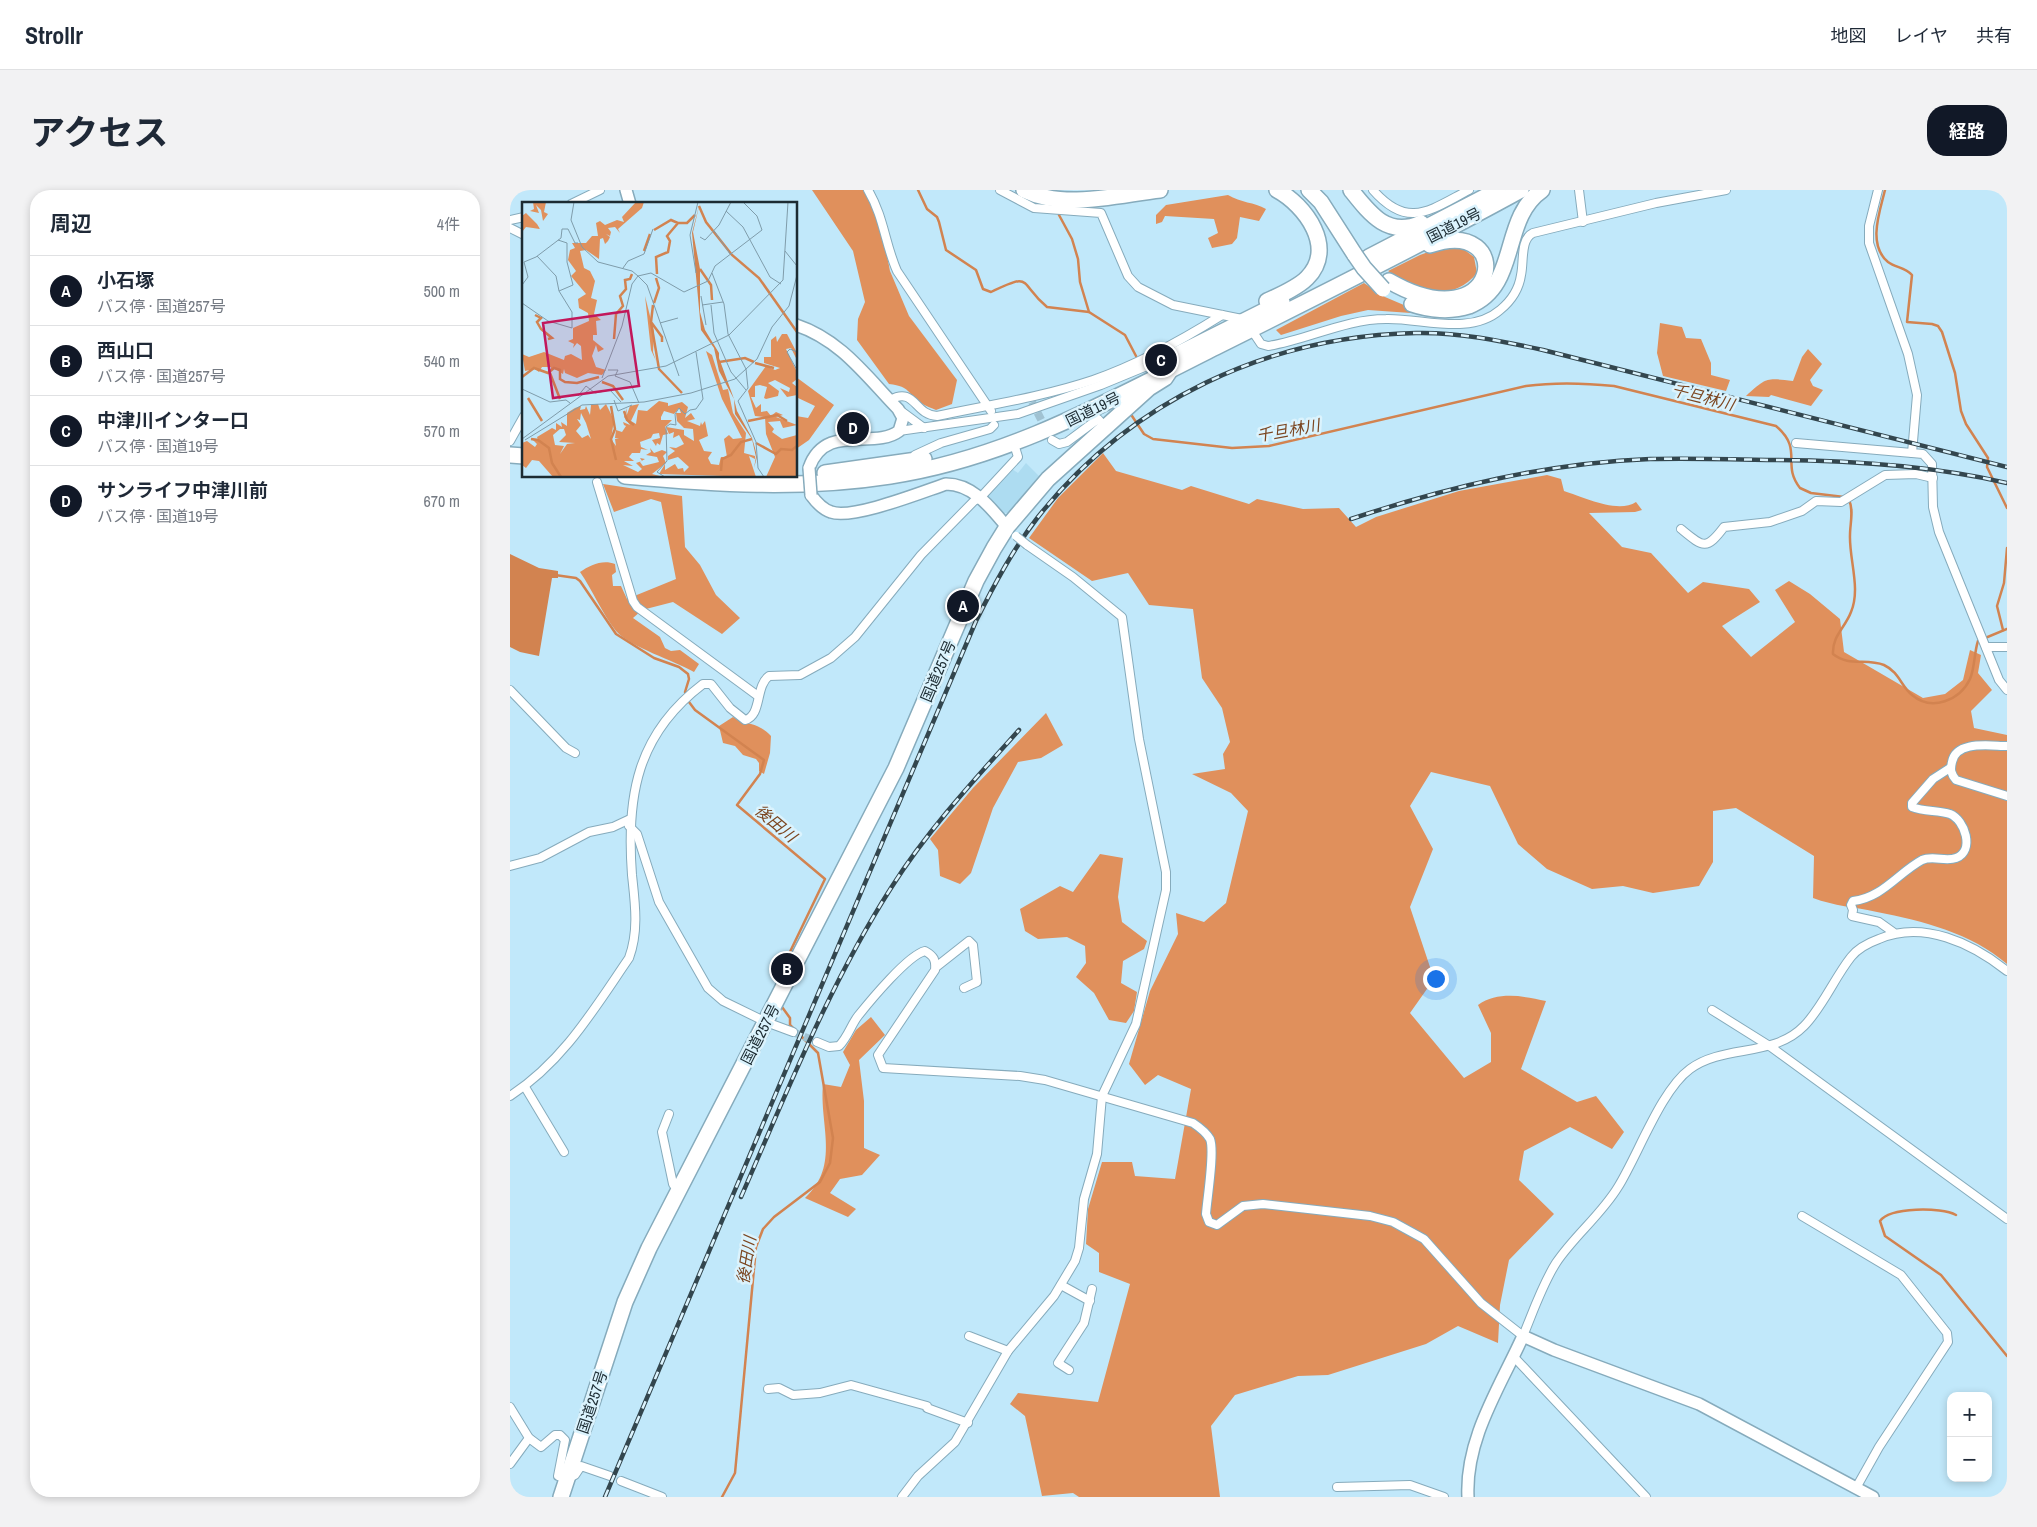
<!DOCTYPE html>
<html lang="ja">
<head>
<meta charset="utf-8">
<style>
	:root { --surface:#fff; --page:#f2f2f3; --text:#1f2937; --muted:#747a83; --line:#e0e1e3; --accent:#111827 }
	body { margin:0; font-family:"Archivo Narrow","Noto Sans JP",sans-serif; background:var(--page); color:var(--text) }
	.controls { position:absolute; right:15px; bottom:15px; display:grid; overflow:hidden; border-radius:10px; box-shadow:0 2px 8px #0003 }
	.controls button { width:45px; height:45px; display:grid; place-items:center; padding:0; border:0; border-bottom:1px solid var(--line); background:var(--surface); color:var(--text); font:25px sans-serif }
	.you { position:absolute; left:925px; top:788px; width:18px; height:18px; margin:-12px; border:4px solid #fff; border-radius:50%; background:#1a73e8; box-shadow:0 0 0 8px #1a73e833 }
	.badge { display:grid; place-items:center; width:32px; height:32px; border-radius:50%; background:var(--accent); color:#fff; font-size:16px; font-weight:700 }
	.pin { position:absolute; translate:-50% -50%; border:2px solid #fff; box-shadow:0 1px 5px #0006 }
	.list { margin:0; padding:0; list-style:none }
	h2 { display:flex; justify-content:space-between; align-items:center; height:65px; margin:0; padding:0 20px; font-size:21px }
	h2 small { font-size:16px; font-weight:400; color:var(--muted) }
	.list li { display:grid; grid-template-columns:32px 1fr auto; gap:15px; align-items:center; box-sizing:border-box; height:70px; padding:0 20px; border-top:1px solid var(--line) }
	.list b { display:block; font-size:19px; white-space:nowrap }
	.list p { margin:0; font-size:16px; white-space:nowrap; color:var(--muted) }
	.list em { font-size:16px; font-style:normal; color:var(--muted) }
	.map { position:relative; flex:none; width:1497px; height:1307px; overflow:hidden; border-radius:20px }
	header { display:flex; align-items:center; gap:30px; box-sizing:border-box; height:70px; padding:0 25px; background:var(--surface); border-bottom:1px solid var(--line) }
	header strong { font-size:24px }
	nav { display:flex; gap:28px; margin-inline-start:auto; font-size:18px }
	.intro { display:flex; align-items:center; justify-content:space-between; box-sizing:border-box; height:120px; padding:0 30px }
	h1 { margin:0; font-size:35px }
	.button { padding:12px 22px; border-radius:20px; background:var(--accent); color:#fff; font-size:18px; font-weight:700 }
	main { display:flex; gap:30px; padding:0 30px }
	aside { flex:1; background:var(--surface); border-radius:20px; box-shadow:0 2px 8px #0003 }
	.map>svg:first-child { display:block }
</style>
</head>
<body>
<header>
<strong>Strollr</strong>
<nav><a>地図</a><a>レイヤ</a><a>共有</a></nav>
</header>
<div class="intro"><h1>アクセス</h1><a class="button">経路</a></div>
<main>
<aside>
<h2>周辺<small>4件</small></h2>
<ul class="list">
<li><span class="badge">A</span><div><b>小石塚</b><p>バス停 · 国道257号</p></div><em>500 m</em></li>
<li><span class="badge">B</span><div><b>西山口</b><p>バス停 · 国道257号</p></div><em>540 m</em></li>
<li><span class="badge">C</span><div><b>中津川インター口</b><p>バス停 · 国道19号</p></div><em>570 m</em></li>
<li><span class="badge">D</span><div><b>サンライフ中津川前</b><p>バス停 · 国道19号</p></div><em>670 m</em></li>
</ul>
</aside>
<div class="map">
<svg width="1497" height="1307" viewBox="0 0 1497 1307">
	<rect width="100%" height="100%" fill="#c1e8fa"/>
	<path fill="#addcf1" d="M516,273L529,286L499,323H493L477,305L502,279L508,283Z"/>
	<g fill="#e0905c">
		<path d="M302,0H353L369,25L380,81L399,126L447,190L442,214L426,220C422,218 415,216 411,213C396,203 402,197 379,194L347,150L348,129L355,112L343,61Z"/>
		<path d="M718,5C731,13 744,12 756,19L749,31L730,27L727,48L722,54L702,58L698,48L708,43L704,29L655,26L652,32L646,34V25L656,15Z"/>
		<path d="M932,57L952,58L964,67L967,83C941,114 906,102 878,81L910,65Z"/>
		<path d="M854,93L875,107L915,124L858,120L831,126L771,145L766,140Z"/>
		<path d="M1150,133L1172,137L1176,148L1191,149L1201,173V185L1220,190L1216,201L1153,186L1147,163Z"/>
		<path d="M1298,159L1312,174L1300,190L1303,196L1313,200L1301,216L1261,205L1259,207L1236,206C1257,187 1256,188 1283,191L1292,167Z"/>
		<path d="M286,187L324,215L299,250L286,259V226L298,228L305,216L286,207Z"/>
		<path d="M593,263L606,281L672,300L681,296L739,314L747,309L793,319L829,318L846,337L866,327L949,301L1037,285L1051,289L1054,301C1073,307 1108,324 1126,312L1132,320L1125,322L1079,323L1112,357L1141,363L1178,403L1193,392L1239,399L1250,412L1212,436L1241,467L1285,432L1265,400L1279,391L1300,404L1330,429L1334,462L1413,508L1435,504L1453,490L1460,460L1471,465L1468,483L1482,500L1461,521L1464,538L1497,545V774C1461,743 1413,731 1367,722C1345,717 1324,716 1303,708L1304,666L1226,618L1203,621V672L1189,696L1143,703L1113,696L1082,699L1037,679L1008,654L980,596L921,582L900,616L923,659L900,717L924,789L900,823L954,888L981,872V843L968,815C988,801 1013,806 1036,811L1011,879L1067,912L1086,906L1114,942L1102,959L1060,937L1014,961L1009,990L1044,1024L999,1070L990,1115L988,1153L948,1136L916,1154L818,1185L788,1186L725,1205L701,1236L710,1307H569L563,1303L532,1306L515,1226L500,1214L508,1203L588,1212L620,1094L589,1082V1063L576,1054L578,1019L592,972H622L625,986L665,989L681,899L648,885L635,895L619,874L640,801L668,744L666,723L694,732L716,713L738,621L721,603L682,584L715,579L713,564L720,552L712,518L692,488L683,419L639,415L618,383L582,391L519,348L548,308Z"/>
		<path d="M93,294L172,306L175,357L190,375L206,405L230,428L212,444L163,412L132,420L123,428L150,447L155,458L161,461L170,460L189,474L184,482C163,470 122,458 106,441C93,425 82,399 70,382C80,375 93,369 105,374L106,382L102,385L103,396H111L117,409L166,389L151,312L141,309L104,322Z"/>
		<path d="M536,523L553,555L531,568L508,572L483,618L461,683L450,694L430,686L428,660L420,649L463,598Z"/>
		<path d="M223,527C239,537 245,530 261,546L260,563L254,584L249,581V573L246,569L233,565L225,556L213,553L209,536Z"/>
		<path d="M590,664L613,668L608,707L612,732L637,751L634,759L613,771L611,793L627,802L624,821L616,833L599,830L584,803L566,787L576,773L575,756L557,747L528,749L515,741L510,719L550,696L563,702Z"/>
		<path d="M361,827L375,845L349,870L354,911V958L370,965L352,985L330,989L320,1003L346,1019L338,1027L295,1008C331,975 309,935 313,894L331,897L340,875L333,862L346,840Z"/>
	</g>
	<path fill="#d28350" d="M0,364L29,378L48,381V388H42L29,466L10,462L0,457Z"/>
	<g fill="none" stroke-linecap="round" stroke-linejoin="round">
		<g stroke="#d28350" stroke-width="2.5">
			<path d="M408,0L417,19L427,27L429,32L436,60L466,80L473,99L481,102C524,81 508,93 537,117L579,122L615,145L626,166"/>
			<path d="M1375,0C1370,21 1357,55 1378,72C1386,78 1395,77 1402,85L1397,132L1422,134L1428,136L1432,142L1445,183L1451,221L1456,234L1478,268L1477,277L1497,318"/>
			<path d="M549,25L562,49L568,69L570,92L579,122"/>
			<path d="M620,223L634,244L643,249L722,258L759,256L1016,196C1046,192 1074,193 1104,196L1266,236C1294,260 1271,274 1290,298L1301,303L1334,307"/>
			<path d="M1339,310C1344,320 1340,334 1340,345C1339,369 1351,399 1341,422C1335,438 1322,446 1323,464C1339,477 1356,468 1374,475C1389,482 1391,496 1402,505C1422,522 1450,510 1460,489C1465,477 1464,463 1468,451L1497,439"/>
			<path d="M45,385L66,388L70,391L106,444L144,468L169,477L178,484L179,489L175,502"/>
			<path d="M1493,440L1487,416L1494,393L1497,358"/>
			<path d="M179,512L185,520L254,570L250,584L227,615L315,689L278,766"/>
			<path d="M1446,1025C1431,1017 1380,1017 1370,1031L1375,1046L1431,1085L1497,1166"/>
			<path d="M212,1307L225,1283L246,1057L253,1039L264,1027L310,992L320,973L323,948L308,863L280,835V828L272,817"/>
		</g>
		<g stroke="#a0c2d2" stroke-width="8" stroke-dasharray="8 4" stroke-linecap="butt">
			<path d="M522,212L537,241"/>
			<path d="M283,842L307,852"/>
		</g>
		<defs>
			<g id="street">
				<path d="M358,0C374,27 375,54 387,81L481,221"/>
				<path d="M490,0L524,18L591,23L618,86L628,97L663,115L732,129"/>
				<path d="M863,0C898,40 920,20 959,0"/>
				<path d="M1069,0L1073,32"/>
				<path d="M1368,0L1359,36V53L1398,164L1407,205L1402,263L1413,264L1422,274L1423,317L1429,342L1489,490L1497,500"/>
				<path d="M61,14L90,0"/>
				<path d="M0,30L14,27"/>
				<path d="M0,38L14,45"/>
				<path d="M741,139L751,154L758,156C797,150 835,129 876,129C912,128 960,146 990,120C1001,111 1009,99 1011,85C1014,73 1010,49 1023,43L1146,13L1216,0"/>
				<path d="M380,210C405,196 404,225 427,226C479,215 532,207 583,190C627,175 672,150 712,125"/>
				<path d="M391,221L414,238"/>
				<path d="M389,241L508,224L591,195L637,176H646"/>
				<path d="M542,250L549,254L557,252L588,229L595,237"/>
				<path d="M0,251L14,226"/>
				<path d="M1286,253L1402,263"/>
				<path d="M405,265L431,253L480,239L484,235"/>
				<path d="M87,292L123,411L127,417L248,506"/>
				<path d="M1171,339C1193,357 1196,361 1214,337L1260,332L1292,321L1306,311L1331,312L1375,285L1406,284L1423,288"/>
				<path d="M1476,457H1497"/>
				<path d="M0,500L56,558L65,563"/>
				<path d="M1497,556C1480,556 1446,550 1442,572C1440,580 1441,584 1446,590L1497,606"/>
				<path d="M119,636L127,644L149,712L198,798L213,811L256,832L283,842"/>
				<path d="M0,676L30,668L79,642L103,637L120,629"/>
				<path d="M1383,742L1369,732L1342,726L1343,720L1341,715L1343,711C1372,708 1388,683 1412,670C1423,665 1435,672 1446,668C1465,661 1455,630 1440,624C1428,620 1414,622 1402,617V613L1423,589L1440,578"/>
				<path d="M426,777L459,751L463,755L467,792L454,798"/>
				<path d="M1202,820L1261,857L1497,1029"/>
				<path d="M307,852L319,857L329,856C338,847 341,835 348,826C360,811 398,765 415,761C424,766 426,770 425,780L368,865L373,878L510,886L535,890L683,933C689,937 696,942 700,949C705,961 697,1009 696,1024L699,1032L707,1035L733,1016L753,1014L860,1026L883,1032L914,1049L971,1113L1013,1146C1023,1122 1032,1095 1046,1073C1064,1046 1091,1025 1108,997C1128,965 1151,900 1180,879C1214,854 1263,868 1294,836C1312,818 1325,787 1341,767C1348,758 1358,753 1369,749C1413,730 1462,753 1497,781"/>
				<path d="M15,897L54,962"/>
				<path d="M0,906C53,872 84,819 119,768C129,741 125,713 122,685C116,606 127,544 193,494H201L220,518L235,530C252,526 245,496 259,486L290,485L321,468L345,447L411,365L464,311L470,308L508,267L504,254"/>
				<path d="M159,924L152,942L163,994L169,1002"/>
				<path d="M1292,1026L1391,1085L1437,1143L1438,1152L1369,1257L1346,1298"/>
				<path d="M551,1095L580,1111"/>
				<path d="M459,1146L498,1161"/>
				<path d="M1004,1167L1136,1307"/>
				<path d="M559,1180L548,1173L574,1133L582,1099"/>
				<path d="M258,1199L269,1198L283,1205L310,1203L341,1195L417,1216V1218L458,1233"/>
				<path d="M0,1217L19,1248L31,1257L45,1245H50L55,1250L48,1286L57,1289L65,1285L71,1276L100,1286"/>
				<path d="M0,1274L19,1248"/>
				<path d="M111,1291L152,1307"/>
				<path d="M827,1297L900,1295L934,1307"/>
				<path d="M392,1307L408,1286L445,1252L498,1161L544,1106L565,1071L569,1058L574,1009L587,964L592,906L626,834L656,700V682L629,549L612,427L563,387L517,355"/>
			</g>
			<g id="secondary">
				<path d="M116,0L120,14"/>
				<path d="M286,135C331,150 356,186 388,219L393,228L389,241C364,260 315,232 299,278"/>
				<path d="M301,305C306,312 312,319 321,322C342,330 412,302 436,294C463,294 481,318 497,337"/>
				<path d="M958,1307C955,1249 990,1197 1013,1146L1044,1160L1189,1214L1363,1307"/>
			</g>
			<g id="highway">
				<path d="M514,0C555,20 607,5 650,0"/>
				<path d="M799,0L811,12L845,65"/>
				<path d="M841,0C860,24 878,48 911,33"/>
				<path d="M859,67L988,0"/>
				<path d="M879,91C990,155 1008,25 920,55"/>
				<path d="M757,111C770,105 787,98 797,88C827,58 795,15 767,0"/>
				<path d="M902,114C919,120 941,122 959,116C1010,96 990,29 1032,0"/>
				<path d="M658,169L772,112"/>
				<path d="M0,265L14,266"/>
				<path d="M315,283L414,269"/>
				<path d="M115,286C204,294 291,300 380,286C499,268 600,210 706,157C808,106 911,55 1011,0"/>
				<path d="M51,1307L115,1112L139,1058L386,578L466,391L484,358L497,337L538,289L639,198L655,188L661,179"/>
			</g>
		</defs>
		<use href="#street" stroke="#86abbc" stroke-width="10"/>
		<use href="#secondary" stroke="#86abbc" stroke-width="14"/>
		<use href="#highway" stroke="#86abbc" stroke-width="18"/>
		<use href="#street" stroke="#fff" stroke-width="8"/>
		<use href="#secondary" stroke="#fff" stroke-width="11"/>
		<use href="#highway" stroke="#fff" stroke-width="15"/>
		<defs>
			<g id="rail">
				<path d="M841,329C938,297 1037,273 1140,269C1179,268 1218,269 1257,270C1337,270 1419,275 1497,293"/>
				<path d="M231,1007C277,902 319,795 381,698C417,641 464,590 509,540"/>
				<path d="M95,1307L466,431C484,395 503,359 528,327C620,211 758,146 906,143C949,142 991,151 1033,160L1497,277"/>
			</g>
		</defs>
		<use href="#rail" stroke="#33464e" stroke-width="4.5"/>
		<use href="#rail" stroke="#dbf3fd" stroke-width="2.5" stroke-dasharray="8" stroke-linecap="butt"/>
		<defs>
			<path id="street-bridge" d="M506,346L517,355"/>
			<path id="secondary-bridge" d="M299,278L301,305"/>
			<path id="highway-bridge" d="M845,65L854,78L873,99"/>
		</defs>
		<use href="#street-bridge" stroke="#86abbc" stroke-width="10" stroke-linecap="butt"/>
		<use href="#secondary-bridge" stroke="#86abbc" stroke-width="14" stroke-linecap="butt"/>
		<use href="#highway-bridge" stroke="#86abbc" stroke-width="18" stroke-linecap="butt"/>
		<use href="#street-bridge" stroke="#fff" stroke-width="8"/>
		<use href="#secondary-bridge" stroke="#fff" stroke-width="11"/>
		<use href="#highway-bridge" stroke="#fff" stroke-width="15"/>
	</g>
	<g text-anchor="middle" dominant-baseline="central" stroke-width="5" stroke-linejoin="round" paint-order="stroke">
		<g font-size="15" fill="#1c2b32" stroke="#dbf3fd">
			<text transform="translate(944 35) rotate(-27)">国道19号</text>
			<text transform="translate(583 219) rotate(-26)">国道19号</text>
			<text transform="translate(428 481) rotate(-67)">国道257号</text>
			<text transform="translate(250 844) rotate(-63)">国道257号</text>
			<text transform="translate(82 1212) rotate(-72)">国道257号</text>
		</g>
		<g font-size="16" font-style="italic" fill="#7b4621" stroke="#dbf3fd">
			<text transform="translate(1193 207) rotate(14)">千旦林川</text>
			<text transform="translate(778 240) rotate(-10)">千旦林川</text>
			<text transform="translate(266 633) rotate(40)">後田川</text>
			<text transform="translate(236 1070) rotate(-81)">後田川</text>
		</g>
	</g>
	<g transform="translate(12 12)">
		<rect width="275" height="275" fill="#c1e8fa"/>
		<path d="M11,0H24L22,10L26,12L21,19L19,8L14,3L17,11L8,9L12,7ZM114,0H122L120,6L96,27L98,31L93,25L86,26L89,30L88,34L84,32L88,35L86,39L83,42L81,36L78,37L77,57L64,48L58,49L62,66L68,69L73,79L69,96L75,98L72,112L79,118L74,119L75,133H71V138L82,147L76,150L74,143L70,154L74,165L84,168L80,173L66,171L55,176L43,171L42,167L41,172L32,166L29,169V165H20L17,170L13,167L3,169L0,152L7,155L22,150L42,158L43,154L49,152L60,158L59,144L55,141L51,146L52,142L46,139L51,137V126L67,119L66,111L57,106L56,97L64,92L49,74L54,69L46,58L48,48L53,46L50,41H64L70,34H76L74,21L78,19L83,23L95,18L102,20L100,15ZM4,11L15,22L18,27L4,25L0,30V14ZM123,94L132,130L131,150L134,159L129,148ZM260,132H265L275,151V158L269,146L264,147L275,170V177L270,181L275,185V193L265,195L258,186L267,190L268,186L253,178L246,181L257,189L256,194L244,197L242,196L245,185L238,183L233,184V195H229L234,206L239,202V210L245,209L249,214L254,210L261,213L254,215L275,223L261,226L258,219L246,220L252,227L250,230L260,237L275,233V275H244L253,255L244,232L243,215L233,214L226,189L244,164L253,168L258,166L242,161V155H249V138L254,134L255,140ZM184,149L190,153L201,188L206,187L211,211L224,231L222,251L233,254V257L227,254L234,275L137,272L143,262V268L153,262L156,267L161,266L162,270L167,265L156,255L146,258V254L153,249L147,245L154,246L162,242L157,233L151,236L152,230L147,232L144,225L162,228V233L172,239L171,227L162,226L155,219L154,211H159L157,206L152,212L142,209L139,215V218H150L143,225L146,232L141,233L138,243L135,241L134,244L130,238L138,236L137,231L131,232L129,236L118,240L119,245L126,248L119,247L118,251H110L107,255L112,259H102L111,264L101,263L116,270L120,267L114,261L120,259L118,256L123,257L118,260L121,264L137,260L135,255L124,253L129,250L128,246L132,251L140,248L145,250L141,254L144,261L130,272L142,275H31L17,259L10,258L4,266L0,263V241L5,239L13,245L15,242L10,237L16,238L15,235L30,226L34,228V221L40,225L39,220L45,224V211L53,206L59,204L58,208L63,207L64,204L68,213L69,203L76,202L78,208L84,202L92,218L89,237L94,244L93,237L97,236H93L94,228L100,230L104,224L102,223L101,220L108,223L102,215L105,206L104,215L108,204L117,202L109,219L114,222L116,208L125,209L137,199L146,201V204L160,200L166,205L163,216L169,211L173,217L165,219L178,224L179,220L180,223L183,219L186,234L177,238L182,249L190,250L186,256L189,262L197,263L199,255H205L202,237L207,233L211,237L220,236L200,197ZM59,211L64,221L69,237L66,233L60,236L54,229L59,223L55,217L58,218ZM38,227H42L44,233L37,240L53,241L45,242L38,252L42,244L33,243L31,233Z" fill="#e0905c" fill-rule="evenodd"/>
		<path d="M178,0L171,30L178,67V110L183,128L197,151V156L212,197L215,209L230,236L233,246L235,255L232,266L239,275L232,266L234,255L230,237L213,212L212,197L197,169L192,146L179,128L170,31Z" fill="#d28350"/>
		<path fill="none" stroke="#d28350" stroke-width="2.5" d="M177,4L184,20L210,53L237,76L275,130M156,21H165L173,13M132,28L149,18L156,21L145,34L148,39L146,50L134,55L135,72M122,49L128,32M178,67L189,83L190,98M132,101L137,86L134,76M131,103L129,120L140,135V140M13,113L19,116L15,120L19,127L30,136L26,137M129,120L137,167L160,191M92,137L94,112L101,104L98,94L104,87L103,78L108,77L110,72M197,160L223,156L232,160M233,161L252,166M28,171L38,197M0,175L12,166L26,171L32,166L38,168V177L43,180L55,181L77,175M80,180L91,184L101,198M6,196L20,219M89,204L93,227L89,237L94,258M102,209L105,218L112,223M226,219L255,213L265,219M9,237L16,238L27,246L30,261L39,275M234,241L254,252L259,247L270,248L275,244M199,269L200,257L209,253L219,240L230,237"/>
		<path fill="none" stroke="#7f9caa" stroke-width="1" d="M52,0L49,18L60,45L76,60L110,69L116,74L110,82L100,124L80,176M204,9L221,25L248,75L259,82M192,29L209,53M178,35L183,38L197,23L209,0M36,38L45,41V60L51,83L37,89M263,49L275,64M101,66L106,59L122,52L131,27M174,71L168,33L176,0M190,71L202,102L206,132M0,83L6,75L2,60L14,55L39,36L40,27H46L53,41H56M179,94L184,123M0,101L26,119L50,126V110L37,89L34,74L15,54M180,103L201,100M189,103L192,131L209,170L224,188M138,121L156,116M206,132L224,167L226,186L216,199L234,240L236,266L242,275M275,150L268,147L265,150L275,168M86,168H96L93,174L108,180L117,201M157,174L125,83L116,74L129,71L162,90L186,79L193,64L240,28L235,14L221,0M0,187L28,200L44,198L48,201M56,194L64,184L73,191L88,188L99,200M92,198L96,209L110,203M0,237L86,174L144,164L207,133L261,78L266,0M3,238L60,203L122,200L169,191L213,177L235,157L250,125L267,104L275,73M143,275L135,270L145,259L144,225L148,222L154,223L153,212L157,206L163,212L168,208L174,207L181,197L174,150"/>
		<path fill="#c2185b" fill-opacity="0.15" stroke="#c2185b" stroke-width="2.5" d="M106,109L117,184L31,196L21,121Z"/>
		<rect width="275" height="275" fill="none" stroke="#1c2b32" stroke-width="2.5"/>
	</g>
</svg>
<div class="controls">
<button>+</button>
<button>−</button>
</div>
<div class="you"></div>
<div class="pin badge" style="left:453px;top:416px">A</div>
<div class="pin badge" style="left:277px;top:779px">B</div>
<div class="pin badge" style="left:651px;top:170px">C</div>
<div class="pin badge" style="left:343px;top:238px">D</div>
</div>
</main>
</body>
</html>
